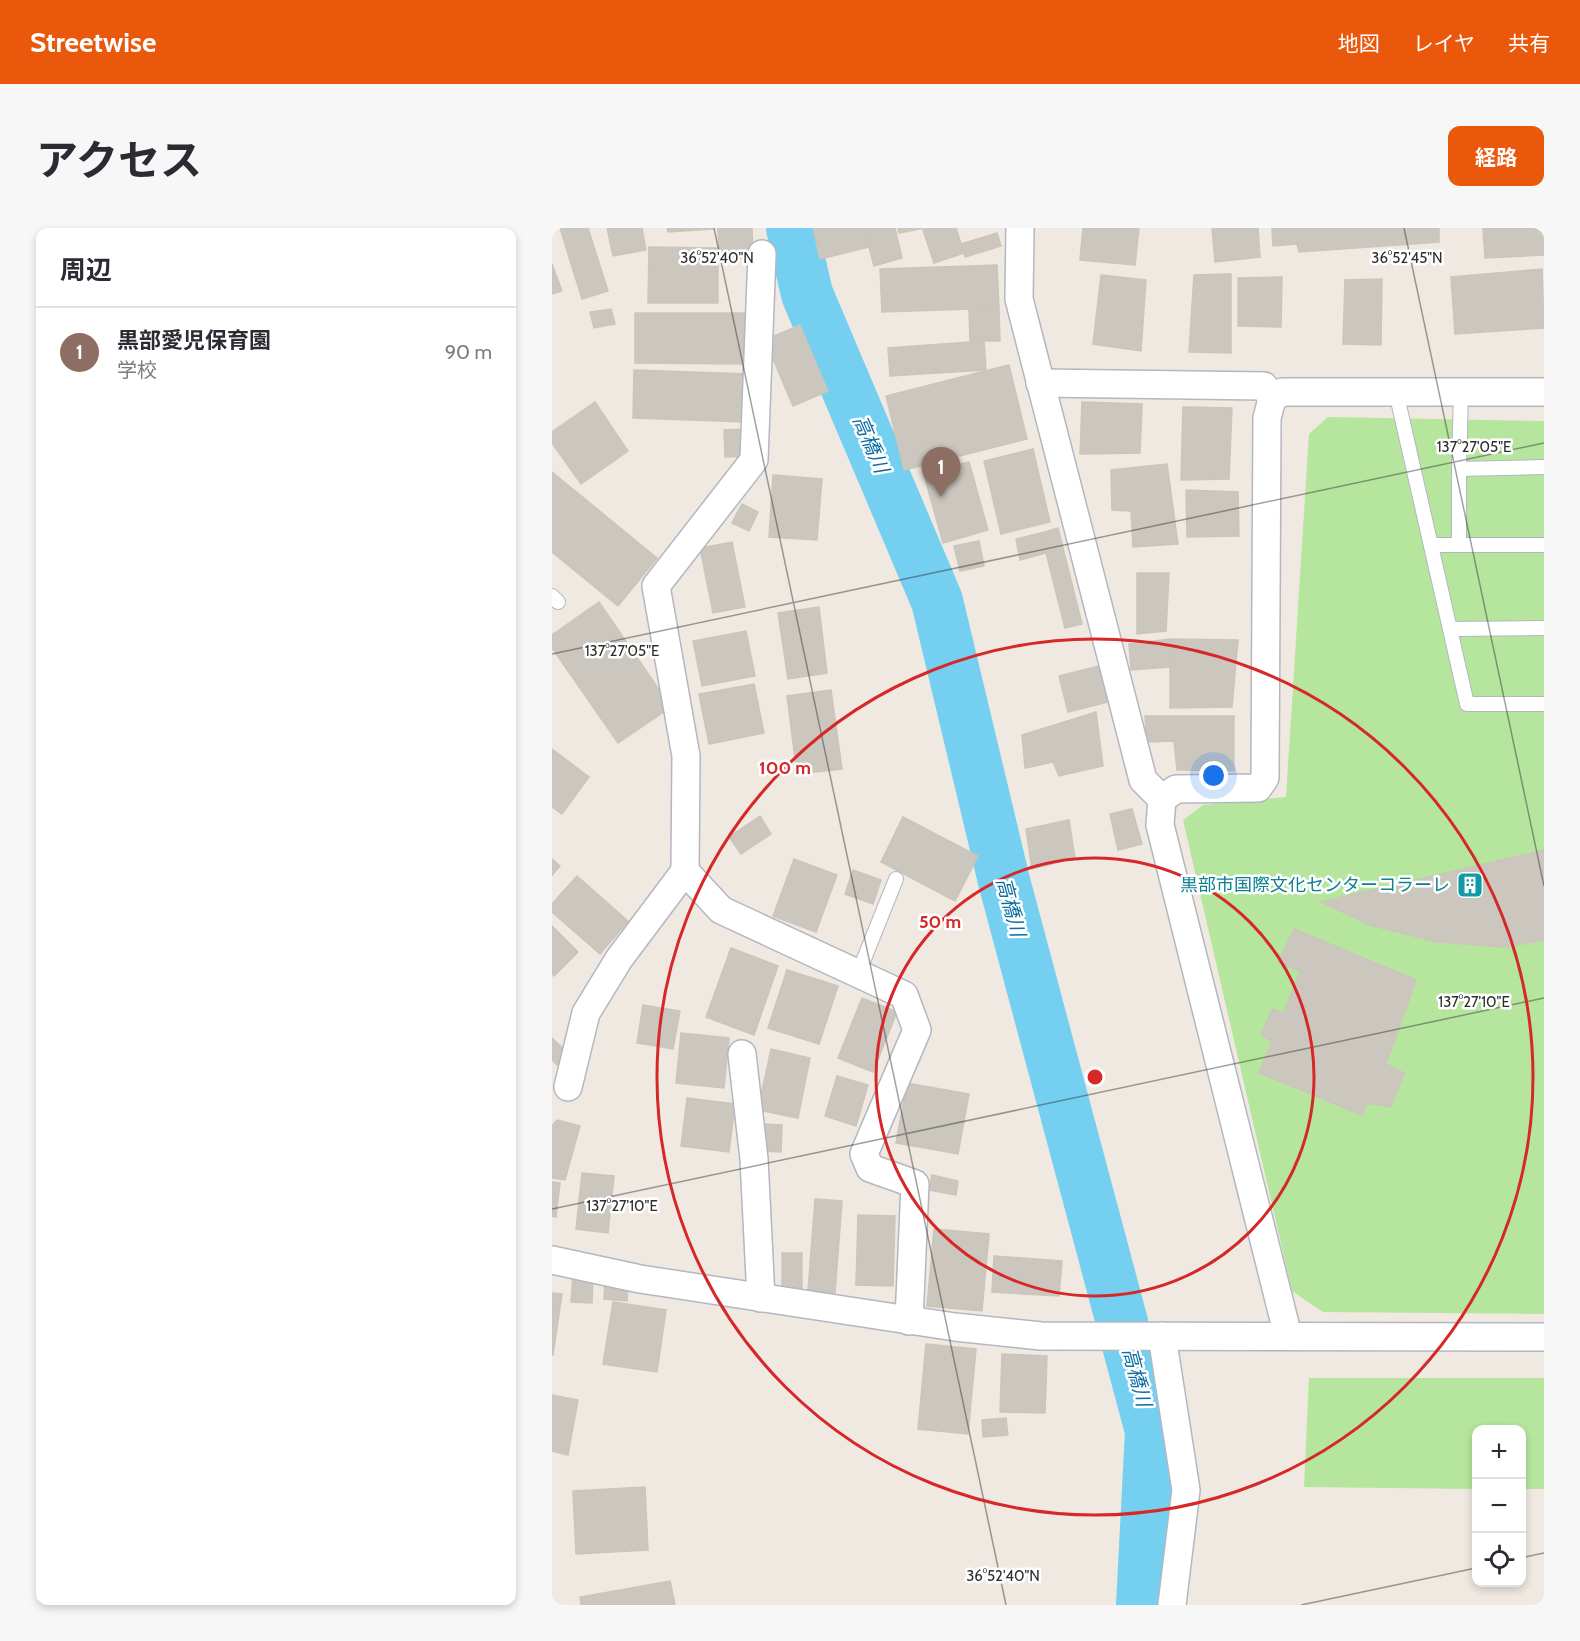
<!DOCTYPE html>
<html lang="ja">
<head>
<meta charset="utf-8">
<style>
	:root { --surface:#fff; --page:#f7f7f7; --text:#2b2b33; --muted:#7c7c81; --line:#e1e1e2; --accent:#ea580c }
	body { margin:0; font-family:Cabin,"Noto Sans JP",sans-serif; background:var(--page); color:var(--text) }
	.controls { position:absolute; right:18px; bottom:18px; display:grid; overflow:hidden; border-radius:12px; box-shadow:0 3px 9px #0003 }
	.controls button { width:54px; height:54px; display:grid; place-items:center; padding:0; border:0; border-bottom:2px solid var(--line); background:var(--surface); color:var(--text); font:30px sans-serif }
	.you { position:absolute; left:662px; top:548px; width:21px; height:21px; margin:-15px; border:4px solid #fff; border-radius:50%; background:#1a73e8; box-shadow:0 0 0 9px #1a73e833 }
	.badge { display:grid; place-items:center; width:39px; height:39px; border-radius:50%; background:var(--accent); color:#fff; font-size:20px; font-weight:700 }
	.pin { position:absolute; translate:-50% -50px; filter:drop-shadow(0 2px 3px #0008) }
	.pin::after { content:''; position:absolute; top:32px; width:21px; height:18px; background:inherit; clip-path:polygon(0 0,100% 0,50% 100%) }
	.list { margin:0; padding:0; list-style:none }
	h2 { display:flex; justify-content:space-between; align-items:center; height:78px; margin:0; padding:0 24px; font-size:26px }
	h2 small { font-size:20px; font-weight:400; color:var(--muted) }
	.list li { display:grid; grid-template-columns:39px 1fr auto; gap:18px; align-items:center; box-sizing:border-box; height:90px; padding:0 24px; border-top:2px solid var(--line) }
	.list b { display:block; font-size:22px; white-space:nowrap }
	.list p { margin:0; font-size:20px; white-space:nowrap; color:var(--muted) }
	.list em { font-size:20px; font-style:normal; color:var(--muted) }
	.icon { flex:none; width:33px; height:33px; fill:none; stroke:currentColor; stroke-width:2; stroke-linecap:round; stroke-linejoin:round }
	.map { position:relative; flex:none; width:992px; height:1377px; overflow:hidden; border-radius:12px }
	header { display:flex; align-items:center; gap:36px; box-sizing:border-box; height:84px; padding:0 30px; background:var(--accent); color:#fff }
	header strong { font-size:28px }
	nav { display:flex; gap:33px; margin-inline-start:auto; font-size:21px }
	.intro { display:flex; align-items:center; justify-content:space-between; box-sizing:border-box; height:144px; padding:0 36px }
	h1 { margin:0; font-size:42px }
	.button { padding:15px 27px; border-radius:12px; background:var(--accent); color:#fff; font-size:21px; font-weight:700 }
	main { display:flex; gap:36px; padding:0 36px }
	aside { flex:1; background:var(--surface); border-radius:12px; box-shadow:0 3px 9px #0003 }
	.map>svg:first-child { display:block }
</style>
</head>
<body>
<header>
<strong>Streetwise</strong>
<nav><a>地図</a><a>レイヤ</a><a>共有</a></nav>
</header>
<div class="intro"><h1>アクセス</h1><a class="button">経路</a></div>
<main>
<aside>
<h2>周辺<small></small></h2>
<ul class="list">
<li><span class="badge" style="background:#8d6e63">1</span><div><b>黒部愛児保育園</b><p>学校</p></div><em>90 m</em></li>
</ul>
</aside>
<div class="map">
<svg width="992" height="1377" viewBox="0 0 992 1377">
	<rect width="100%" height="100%" fill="#efe9e1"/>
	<g fill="#b6e59e">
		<path d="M776,189L992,193V1086L771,1084L740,1063L631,592L651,577L734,569L757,206Z"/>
		<path d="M757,1150H992V1261H970L969,1202H924V1261L752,1259Z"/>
	</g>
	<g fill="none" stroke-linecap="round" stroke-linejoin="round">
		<path stroke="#75cff0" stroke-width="52" d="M240,0L255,66L385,373L452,653L599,1203L590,1377"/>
	</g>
	<g fill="#cbc7bf" stroke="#cbc5ba" stroke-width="1.5">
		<path d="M8,0H36L56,63L30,71Z"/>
		<path d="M55,0H90L94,22L61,28Z"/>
		<path d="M115,0H161V1L116,4Z"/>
		<path d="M166,0H200L201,30L167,31Z"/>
		<path d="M261,0H312L317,19L268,31Z"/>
		<path d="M312,0H343L350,30L322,38Z"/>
		<path d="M346,0H372L347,5Z"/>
		<path d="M377,0H404L412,25L382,35L371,2Z"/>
		<path d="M531,0H587L583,37L528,32Z"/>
		<path d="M660,0H706L708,29L663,34Z"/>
		<path d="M720,0H887V14L747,24L745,16L721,18Z"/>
		<path d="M931,0H992V27L933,30Z"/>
		<path d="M445,5L449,18L413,29L409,16Z"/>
		<path d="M97,19L166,20V75H96Z"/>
		<path d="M0,36L10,63L0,66Z"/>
		<path d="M445,37L447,80L330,84L328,41Z"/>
		<path d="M990,41L992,100L903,106L899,49Z"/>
		<path d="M679,46V125L637,124L642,47Z"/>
		<path d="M549,47L594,52L589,123L541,116Z"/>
		<path d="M730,49L729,99L686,98V50Z"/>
		<path d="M830,51L829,117L791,116L793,52Z"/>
		<path d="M447,80L448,113H418L417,81Z"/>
		<path d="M59,81L63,96L42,100L38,84Z"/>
		<path d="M83,85H196V136L83,135Z"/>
		<path d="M248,97L276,163L241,178L213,112Z"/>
		<path d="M432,113L434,142L338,148L336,120Z"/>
		<path d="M457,137L475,211L352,242L334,168Z"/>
		<path d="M82,142L196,146L194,194L81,190Z"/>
		<path d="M43,174L76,223L29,256L0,215V204Z"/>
		<path d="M530,174L590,176L588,225L528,226Z"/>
		<path d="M631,179L680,180L677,251L629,252Z"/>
		<path d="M194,201L196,228L173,229L172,202Z"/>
		<path d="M481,221L498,294L449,306L432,233Z"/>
		<path d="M417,234L436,302L391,315L372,247Z"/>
		<path d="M615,236L626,316L581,319L579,283L560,282L559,242Z"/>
		<path d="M0,244L105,330L66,378L0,324Z"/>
		<path d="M221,247L270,251L265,312L217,309Z"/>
		<path d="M634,262L686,264L687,308L635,309Z"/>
		<path d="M190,276L206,284L197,303L180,295Z"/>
		<path d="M506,300L530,396L513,400L489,305Z"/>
		<path d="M489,305L494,325L468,332L464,311Z"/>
		<path d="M427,313L432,338L408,343L402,318Z"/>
		<path d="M180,314L193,379L161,385L148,320Z"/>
		<path d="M585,345H617L614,403L585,406Z"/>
		<path d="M47,374L119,479L66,515L0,420V407Z"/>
		<path d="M267,379L275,445L236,451L226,385Z"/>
		<path d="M194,403L203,448L150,458L141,413Z"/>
		<path d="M618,411L686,412L680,479L618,480Z"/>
		<path d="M618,411V439L579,442L577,416Z"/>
		<path d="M547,438L556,474L516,484L507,448Z"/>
		<path d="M202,456L212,505L157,516L147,466Z"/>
		<path d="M279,462L290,541L245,546L235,468Z"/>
		<path d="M544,484L551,538L507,548L501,534L473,540L470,507Z"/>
		<path d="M593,488H682V543L625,542L622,513L595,514Z"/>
		<path d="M0,521L37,549L10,586L0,579Z"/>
		<path d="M580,581L590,616L566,622L558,586Z"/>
		<path d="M208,588L219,606L189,626L177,609Z"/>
		<path d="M351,589L426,628L403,673L329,634Z"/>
		<path d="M517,592L523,630L480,641L474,601Z"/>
		<path d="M992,622V712L954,719L885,714L818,697L769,674Z"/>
		<path d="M0,631L8,638L0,647Z"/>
		<path d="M242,631L285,647L264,704L221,688Z"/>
		<path d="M301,642L329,652L321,676L293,666Z"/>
		<path d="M25,648L76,693L48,726L0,684V676Z"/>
		<path d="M0,698L26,724L2,748L0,745Z"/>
		<path d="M742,701L864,752L834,836L852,845L839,879L815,875L810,887L707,845L720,813L709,807L720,781L732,785L748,743L726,735Z"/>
		<path d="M179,720L226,738L202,807L154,789Z"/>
		<path d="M235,742L286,758L267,816L216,800Z"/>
		<path d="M310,770L345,784L321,844L286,830Z"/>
		<path d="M91,777L128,783L121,821L85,815Z"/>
		<path d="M129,805L177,810L172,860L124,855Z"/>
		<path d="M0,810L16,825L5,837L0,832Z"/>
		<path d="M219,821L258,830L246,890L206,882Z"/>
		<path d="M285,848L316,857L304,898L273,888Z"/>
		<path d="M355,855L417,866L406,926L344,915Z"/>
		<path d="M135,870L183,876L177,924L129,918Z"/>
		<path d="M5,892L28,898L13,952L0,950V898Z"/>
		<path d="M213,896L230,897L229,924L211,923Z"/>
		<path d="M30,945L62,948L56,1005L24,1001Z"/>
		<path d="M380,947L406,953L404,967L377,962Z"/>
		<path d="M0,954L8,955L4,989L0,988Z"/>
		<path d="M263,971L290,973L283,1065L256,1063Z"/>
		<path d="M306,987L343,988L341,1058L304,1057Z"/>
		<path d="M382,1001L437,1006L430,1083L375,1078Z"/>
		<path d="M230,1025H250V1062L230,1061Z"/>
		<path d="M442,1028L510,1033L507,1068L440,1064Z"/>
		<path d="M21,1048L41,1049L40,1075L19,1074Z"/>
		<path d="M53,1055L76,1057L75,1073L52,1071Z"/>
		<path d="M0,1065L10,1066L1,1127H0Z"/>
		<path d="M61,1074L114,1082L105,1144L51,1136Z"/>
		<path d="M374,1116L424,1121L416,1206L366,1201Z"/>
		<path d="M450,1126L495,1128L493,1185L448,1184Z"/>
		<path d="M0,1167L26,1172L16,1227L0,1223Z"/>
		<path d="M454,1190L456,1207L431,1209L430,1192Z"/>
		<path d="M93,1259L96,1322L24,1326L21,1263Z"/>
		<path d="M118,1353L123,1377H29L28,1369Z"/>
	</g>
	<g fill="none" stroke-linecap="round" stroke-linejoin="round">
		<defs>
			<g id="lane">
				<path d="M844,164L915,476H992"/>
				<path d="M909,164L907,241L992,239"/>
				<path d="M907,241V317H992"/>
				<path d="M879,317H907"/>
				<path d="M0,368L6,374"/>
				<path d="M898,401L992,400"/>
				<path d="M306,746L344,651"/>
			</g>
			<g id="street">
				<path d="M468,0L467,71L591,552L610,571L608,597L736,1108"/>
				<path d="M488,155L712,158L720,171"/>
				<path d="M610,571L624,561L706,560L713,550L715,190L720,171L730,164H992"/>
				<path d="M133,643L134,528L104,358L202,232L210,26"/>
				<path d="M190,826L202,931L209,1070"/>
				<path d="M16,859L34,785L67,731L133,643L169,682L352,767L365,802L312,926L318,940L363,956L357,1093"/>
				<path d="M0,1032L88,1051L403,1099L489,1108L992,1109"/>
				<path d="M610,1108L634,1262L620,1377"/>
			</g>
		</defs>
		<use href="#lane" stroke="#b4b7c1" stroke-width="16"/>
		<use href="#street" stroke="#b4b7c1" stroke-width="30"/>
		<use href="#lane" stroke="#fff" stroke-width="14"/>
		<use href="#street" stroke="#fff" stroke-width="27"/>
	</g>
	<path fill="none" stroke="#2e2e2e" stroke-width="1.5" stroke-opacity="0.45" d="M162,0L454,1377M852,0L992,658M0,426L992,215M0,981L992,770M969,1330L992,1325M749,1377L924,1340"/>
	<g fill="none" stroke="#d62828" stroke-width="3">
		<circle cx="543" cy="849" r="219"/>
		<circle cx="543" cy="849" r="438"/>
	</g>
	<defs>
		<symbol id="building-square" viewBox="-11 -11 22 22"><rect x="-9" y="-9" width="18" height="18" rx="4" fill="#0f9aa8" stroke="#fff"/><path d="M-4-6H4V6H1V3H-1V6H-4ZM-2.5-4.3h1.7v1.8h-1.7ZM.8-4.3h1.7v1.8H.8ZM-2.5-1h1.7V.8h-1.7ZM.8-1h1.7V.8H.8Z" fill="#fff"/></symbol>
	</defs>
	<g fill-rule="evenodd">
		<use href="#building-square" x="903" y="642" width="30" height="30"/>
	</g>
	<g text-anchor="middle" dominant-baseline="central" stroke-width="5" stroke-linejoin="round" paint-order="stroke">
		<g font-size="18" fill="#0d838f" stroke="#fff" text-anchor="end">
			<text x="898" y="657">黒部市国際文化センターコラーレ</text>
		</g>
		<g font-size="20" font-style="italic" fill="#0d6fa3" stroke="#fff">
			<text transform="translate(319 216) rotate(67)">高橋川</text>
			<text transform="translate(459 679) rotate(75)">高橋川</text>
			<text transform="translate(585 1149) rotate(75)">高橋川</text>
		</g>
	</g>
	<g font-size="15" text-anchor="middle" fill="#2e2e2e" stroke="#fff" stroke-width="5" stroke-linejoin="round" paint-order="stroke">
		<text x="165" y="35">36°52'40"N</text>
		<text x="855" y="35">36°52'45"N</text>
		<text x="922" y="224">137°27'05"E</text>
		<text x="70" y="428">137°27'05"E</text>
		<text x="922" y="779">137°27'10"E</text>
		<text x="70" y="983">137°27'10"E</text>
		<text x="451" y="1353">36°52'40"N</text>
	</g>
	<circle cx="543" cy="849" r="9" fill="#d62828" stroke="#fff" stroke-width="3"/>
	<g font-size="18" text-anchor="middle" font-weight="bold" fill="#d62828" stroke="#fff" stroke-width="5" stroke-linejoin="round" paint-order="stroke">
		<text x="233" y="546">100 m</text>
		<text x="388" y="700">50 m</text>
	</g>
</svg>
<div class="controls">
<button>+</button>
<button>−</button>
<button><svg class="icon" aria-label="locate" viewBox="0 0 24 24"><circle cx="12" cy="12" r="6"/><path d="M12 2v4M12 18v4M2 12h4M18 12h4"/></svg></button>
</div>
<div class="you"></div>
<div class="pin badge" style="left:389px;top:269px;background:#8d6e63">1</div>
</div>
</main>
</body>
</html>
